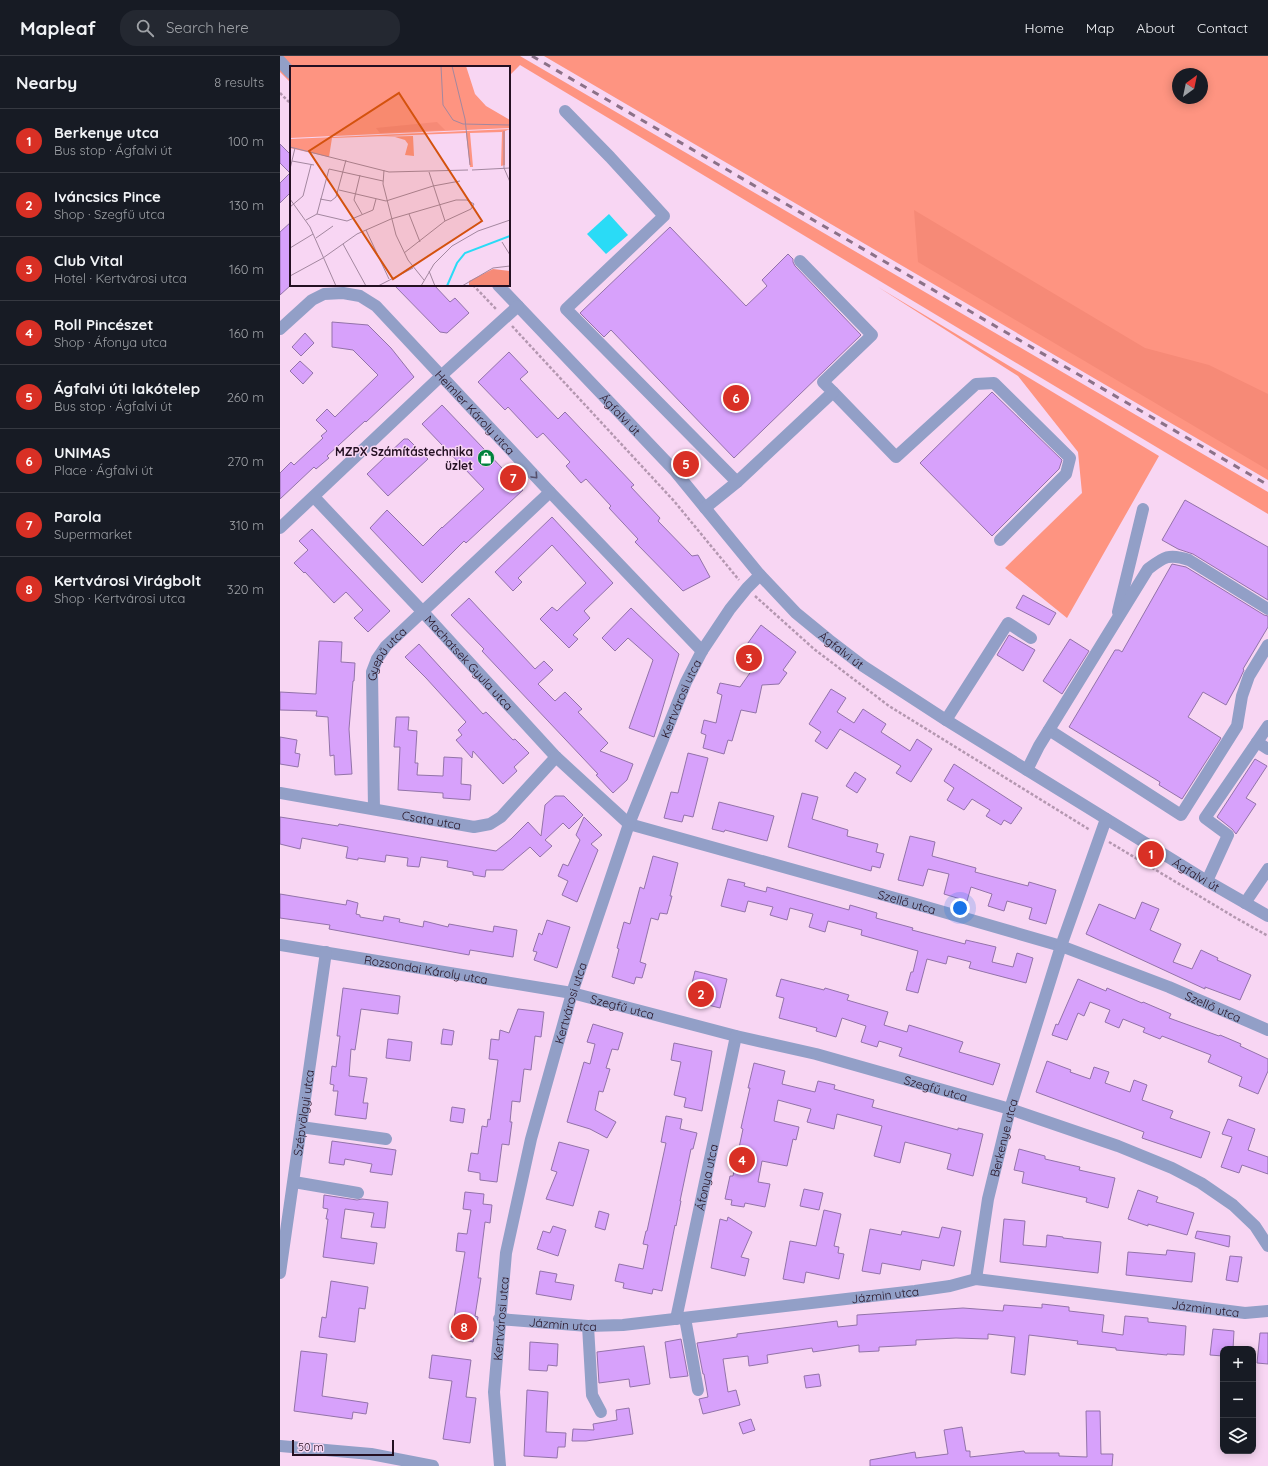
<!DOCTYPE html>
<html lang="en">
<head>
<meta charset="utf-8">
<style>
	:root { --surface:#171b24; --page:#242831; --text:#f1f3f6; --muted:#9ea1a6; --line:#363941; --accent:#d93025 }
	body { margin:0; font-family:Quicksand,sans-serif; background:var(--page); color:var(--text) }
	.controls { position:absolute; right:12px; bottom:12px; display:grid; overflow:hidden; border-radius:8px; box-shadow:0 2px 10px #0003 }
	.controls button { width:36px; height:36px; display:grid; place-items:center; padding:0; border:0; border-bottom:1px solid var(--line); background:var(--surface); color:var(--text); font:20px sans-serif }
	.compass { position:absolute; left:892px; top:12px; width:36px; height:36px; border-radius:50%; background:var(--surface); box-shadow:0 2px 10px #0003; rotate:33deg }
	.scale { position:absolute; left:12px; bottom:10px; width:102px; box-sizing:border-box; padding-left:4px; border:2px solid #241022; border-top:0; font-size:11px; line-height:14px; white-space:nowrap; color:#241022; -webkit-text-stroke:3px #f8d6f3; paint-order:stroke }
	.you { position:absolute; left:680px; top:852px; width:14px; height:14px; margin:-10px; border:3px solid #fff; border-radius:50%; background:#1a73e8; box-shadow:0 0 0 6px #1a73e833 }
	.badge { display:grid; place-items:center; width:26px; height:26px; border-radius:50%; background:var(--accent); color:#fff; font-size:13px; font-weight:700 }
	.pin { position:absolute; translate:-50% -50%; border:2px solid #fff; box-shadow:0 1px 4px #0006 }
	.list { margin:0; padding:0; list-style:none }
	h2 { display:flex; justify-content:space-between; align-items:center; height:52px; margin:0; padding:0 16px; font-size:17px }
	h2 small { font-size:13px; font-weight:400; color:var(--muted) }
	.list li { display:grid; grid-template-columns:26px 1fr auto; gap:12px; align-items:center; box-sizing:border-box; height:64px; padding:0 16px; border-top:1px solid var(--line) }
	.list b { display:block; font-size:15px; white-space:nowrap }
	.list p { margin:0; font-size:13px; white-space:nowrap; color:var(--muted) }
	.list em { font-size:13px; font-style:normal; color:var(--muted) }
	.icon { flex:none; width:22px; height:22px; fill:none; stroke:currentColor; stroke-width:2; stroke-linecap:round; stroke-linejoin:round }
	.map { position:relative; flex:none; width:988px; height:1410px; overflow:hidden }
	header { display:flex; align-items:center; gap:24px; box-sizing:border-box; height:56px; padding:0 20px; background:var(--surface); border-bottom:1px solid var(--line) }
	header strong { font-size:19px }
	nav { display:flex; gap:22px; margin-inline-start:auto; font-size:14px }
	.search { width:280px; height:36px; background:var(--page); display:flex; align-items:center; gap:10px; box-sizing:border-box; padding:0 14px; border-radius:16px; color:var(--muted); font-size:15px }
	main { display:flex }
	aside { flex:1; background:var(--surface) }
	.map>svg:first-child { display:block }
</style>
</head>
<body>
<header>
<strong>Mapleaf</strong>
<div class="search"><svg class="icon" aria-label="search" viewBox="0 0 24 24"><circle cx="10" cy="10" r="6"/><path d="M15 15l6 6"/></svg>Search here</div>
<nav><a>Home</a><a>Map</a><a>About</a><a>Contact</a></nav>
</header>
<main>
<aside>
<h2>Nearby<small>8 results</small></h2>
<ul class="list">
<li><span class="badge">1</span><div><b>Berkenye utca</b><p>Bus stop · Ágfalvi út</p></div><em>100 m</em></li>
<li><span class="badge">2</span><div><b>Iváncsics Pince</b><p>Shop · Szegfű utca</p></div><em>130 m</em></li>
<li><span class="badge">3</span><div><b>Club Vital</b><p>Hotel · Kertvárosi utca</p></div><em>160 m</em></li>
<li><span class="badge">4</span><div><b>Roll Pincészet</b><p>Shop · Áfonya utca</p></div><em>160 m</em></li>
<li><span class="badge">5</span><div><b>Ágfalvi úti lakótelep</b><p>Bus stop · Ágfalvi út</p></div><em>260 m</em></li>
<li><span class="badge">6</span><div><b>UNIMAS</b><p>Place · Ágfalvi út</p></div><em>270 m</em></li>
<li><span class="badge">7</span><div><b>Parola</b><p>Supermarket</p></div><em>310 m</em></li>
<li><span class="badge">8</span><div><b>Kertvárosi Virágbolt</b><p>Shop · Kertvárosi utca</p></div><em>320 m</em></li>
</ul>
</aside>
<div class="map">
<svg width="988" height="1410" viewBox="0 0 988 1410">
	<rect width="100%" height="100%" fill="#f8d6f3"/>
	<g fill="#fe9481" fill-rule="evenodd">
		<path d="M0,0H240L988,436V458L240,9L229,20V11H11V27L0,16Z"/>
		<path d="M264,0H988V424ZM898,18H922V42H898Z"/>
		<path d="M598,231L879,400L787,562L725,512L802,437L798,396L738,320Z"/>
	</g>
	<path fill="#f68a77" d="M634,154L865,292L929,309L988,338V414L638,206Z"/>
	<path fill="#2adbf6" d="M329,158L348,179L326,198L307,178Z"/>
	<g fill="#d7a1fb" stroke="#9373a9">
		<path d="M0,88L11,99V136L0,147V127L10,117L0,107Z"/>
		<path d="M11,166V229L0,239V176Z"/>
		<path d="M390,171L466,250L487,230L482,224L508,198L513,203V206L515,210L581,279L454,402L331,274L324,281L300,257Z"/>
		<path d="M114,229H154L170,246L175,242L189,257L167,277L160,276Z"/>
		<path d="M52,266L88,269L111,292L134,321L86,366L85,365L47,400L49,402L36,413L34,411L0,443V417L11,406L14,409L43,382L41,380L47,375L36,364L47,353L55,361L98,319L73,294L52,291Z"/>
		<path d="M25,277L34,287L21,300L12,291Z"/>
		<path d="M229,296L248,316L240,323L278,363L285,356L354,429L351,431L380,462L378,465L412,500L418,499L430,521L403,535L355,486L358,483L329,452L331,450L306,423L301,427L286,410L290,406L263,377L257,382L228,351L225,354L198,326Z"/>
		<path d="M20,305L33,317L23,328L10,315Z"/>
		<path d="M712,336L782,404L779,413L712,480L640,407Z"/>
		<path d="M162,349L243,434L186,487L184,485L142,527L90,472L107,454L143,490L162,471V472L204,433L142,368Z"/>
		<path d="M124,383H128L148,403L108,440L87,418Z"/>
		<path d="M905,444L988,491V544L913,498L898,493L882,484Z"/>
		<path d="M272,461L333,527L304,555L310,562L293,579L298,583L289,592L260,563L272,551L277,555L306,527L272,489L238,522L242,526L233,535L215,516Z"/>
		<path d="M32,473L110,555L88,576L74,562L83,554L66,536L54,547L25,516L24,517L14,507L28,494L19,485Z"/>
		<path d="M892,508L906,511L984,559L988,560V571L963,613L964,614L959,625L946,649L923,636L908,661L941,682L902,743L879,729L880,726L789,671L835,594H839L842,596Z"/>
		<path d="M743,539L776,557L769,569L736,552Z"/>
		<path d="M189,542L255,613L264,605L273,614L258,628L275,645L285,636L302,653L298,656L328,687L320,695L353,708L347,724L333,737L316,719L318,718L202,595L204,593L171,559Z"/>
		<path d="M351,552L399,598L374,681L349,672L373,604L348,582L335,595L322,582Z"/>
		<path d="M481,569L516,596L503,614L507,617L499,628L482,629L476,657L461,654L452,685L448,684L444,698L423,692L426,679L421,677L424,664L436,667L442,639L437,637L440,627L460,631L472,614L457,602Z"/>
		<path d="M729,579L755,594L743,615L717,599Z"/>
		<path d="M790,583L809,595L782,638L763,625Z"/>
		<path d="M39,585L62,586L61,606L75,607L74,625H73L69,673L72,718L55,719L54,699L50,700L48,661L36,660L37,655L0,654V636L36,638Z"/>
		<path d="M139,588L203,658L206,656L233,684L235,683L249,697L234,711L237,715L223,728L193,695L192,702L176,684L182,679L178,674L186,666L146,622L125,601Z"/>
		<path d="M551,633L566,642L557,656L574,667L583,653L606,668L601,676L630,695L637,683L652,693L631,726L616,717L621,710L560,673L547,693L535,685L541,676L529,668Z"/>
		<path d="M116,661H129L128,674L137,675L135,707H138L137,719L163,720L164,701L182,702L181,728L191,729L190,744L163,742V737L118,734L120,691H114Z"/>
		<path d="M0,681L17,684L15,697L20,698L18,711L0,708Z"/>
		<path d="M408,697L428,702L413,761L404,759L402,766L384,762L391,736L398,737Z"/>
		<path d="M975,703L987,710L966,742L976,748L956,778L952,773L937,761Z"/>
		<path d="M674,708L742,752L731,768L724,764L721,769L706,760L710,754L692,743L684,754L667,744L674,732L664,725Z"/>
		<path d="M575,716L586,723L577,737L566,730Z"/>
		<path d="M522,737L538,741L532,763L568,774L567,780L598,788L596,796L604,798L600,812L592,810L591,815L508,791Z"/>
		<path d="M275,740H284L303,759L289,773L283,767L265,784L272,790L260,801L250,791L223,814H206L205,821L193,819V816L167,811L168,805L141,801L139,811L127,810L128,802L106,799L105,806L78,802V804L66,802L68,791L22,782L20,793L0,788V761L58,770L59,768L216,795L231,783L248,766L261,780L265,749Z"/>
		<path d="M439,746L494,760L487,785L445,774L444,776L432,773Z"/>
		<path d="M304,761L322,779L311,788L318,794L297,846L282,839L288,825L278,820L283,808L288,810L300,784L296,779Z"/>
		<path d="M630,780L655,786L652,800L696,812L695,816L748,830L749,826L776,834L766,868L749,863L752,852L727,845L724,855L708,850L712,838L691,831L687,845L664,838L669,818L648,813L643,830L618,824Z"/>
		<path d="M373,800L398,807L390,840H392L387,858L380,857L378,864L371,862L360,906L366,908L362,922L356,921L354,928L332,921L339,893L337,892L344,866L350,868L360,831L364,833Z"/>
		<path d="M448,823L465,827L464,830L486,836L487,831L569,854L570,849L597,857L596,862L633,872L632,874L685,888L686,884L716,891L712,906L733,911L737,897L753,902L746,927L689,912L691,906L668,900L666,908L647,903L638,937L626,934L631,916H633L638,895L581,879L582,874L548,865L545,876L529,871L533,858L510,852L507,864L490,859L493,851L468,845L465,856L441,850Z"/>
		<path d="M0,838L66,849L67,844L78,847L76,858L80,859V861L103,865L104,860L120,863L119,866L143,871L144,865L168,871L169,868L213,876L214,870L237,874L233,901L190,894L189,899L49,873L50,869L0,862Z"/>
		<path d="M862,846L879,853L870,874L901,888L893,906L912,913L921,894L938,902L937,904L971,919L960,944L925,931V933L806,878L819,848L855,863Z"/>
		<path d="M267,864L290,871L277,912L254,904L257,896L253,895L259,877L262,879Z"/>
		<path d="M415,915L447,923L440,952L408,944Z"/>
		<path d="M501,923L544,934L545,932L569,939L567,944L608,956L604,969L627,976L629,969L683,986L679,996L720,1008L713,1029L619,1000L622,992L599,985L597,991L581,986L586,970L562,962L556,981L536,975L537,972L499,962L504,942L496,940Z"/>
		<path d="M798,923L826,935L827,932L862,947L863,946L891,958L889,962L939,980L940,979L961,988L960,990L988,1003V1015L978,1038L959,1030L962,1021L928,1006L931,999L882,980L880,983L863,976L865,972L843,963L839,972L825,966L830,954L810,946L804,960L798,957L787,984L772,979L776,968L778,969Z"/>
		<path d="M63,932L120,940L118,958L81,953L75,994L71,993L69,1020L87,1022L83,1047H88L86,1063L55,1059L58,1035H53L54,1029L50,1028L52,1010L56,1011L60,980H57Z"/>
		<path d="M238,953L264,956L261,981L255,980L251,1014L244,1013L240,1046L232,1045L230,1066H232L229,1089L222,1088L217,1126L200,1124V1117L188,1115L191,1097L198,1098L202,1070L207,1071L208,1063L210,1064L218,1004L209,1003L211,983L219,984L220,974L229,977Z"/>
		<path d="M313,968L343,977L338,994L332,993L326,1012L330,1013L323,1036L319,1035L315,1054L336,1066L327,1082L310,1073L287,1066L304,1006L310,1008L315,988L307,986Z"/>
		<path d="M163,973L174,975L172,989L161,988Z"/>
		<path d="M108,983L132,986L130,1005L106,1002Z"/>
		<path d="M394,987L432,995L422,1055L404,1051L406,1042L394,1039L401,1006L391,1004Z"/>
		<path d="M767,1005L791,1014L790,1016L810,1023L814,1011L829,1016L825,1027L850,1036L854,1024L867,1029L862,1044L893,1055L890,1062L930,1076L921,1102L862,1082L864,1076L756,1036Z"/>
		<path d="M474,1007L505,1015L502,1028L535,1036L538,1025L555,1029L554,1033L594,1044L592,1051L678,1074V1072L703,1078L693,1120L667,1113L671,1098L625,1086L620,1107L594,1100L602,1070L557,1058L554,1073L527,1066L531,1053L498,1044L494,1065L519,1071L516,1084L513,1083L507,1110L482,1105L478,1126L490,1128L485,1151L465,1147L464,1151L451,1149L452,1144L445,1143L450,1120H453L463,1073L461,1072L470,1032H468Z"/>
		<path d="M172,1051L185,1053L183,1067L170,1065Z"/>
		<path d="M386,1060L402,1063L400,1073L417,1077L413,1093H411L400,1145H401L396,1170L395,1169L382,1235L373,1233L372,1238L343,1232L344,1227L335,1225L339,1208L363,1213L368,1189L363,1188L366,1175H367L386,1087L381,1086Z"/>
		<path d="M948,1063L975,1073L968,1094L988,1101V1118L962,1109L959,1117L941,1111L952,1081L942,1078Z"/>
		<path d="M52,1085L116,1094L112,1119L90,1116L92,1108L65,1103L64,1109L49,1107Z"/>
		<path d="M279,1086L309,1094L293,1150L266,1143L277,1116L271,1114Z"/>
		<path d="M739,1093L765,1100V1103L800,1111L799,1114L835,1122L828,1152L806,1146L807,1142L742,1127L744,1116L734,1114Z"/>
		<path d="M524,1133L543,1137L539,1154L520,1150Z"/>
		<path d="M858,1134L878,1141L876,1146L914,1157L907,1179L868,1168V1170L848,1163Z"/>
		<path d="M185,1136L204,1138L203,1148L212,1149L210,1167L205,1166L198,1222H201L195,1260L198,1261L193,1286L171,1281L185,1196L176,1195L178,1177L187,1178L191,1154L183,1153Z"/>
		<path d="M44,1139L77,1144L82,1143L108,1146L105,1172L91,1171L94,1157L65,1153L61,1182L97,1187L94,1208L43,1201L48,1163H46L48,1153L43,1152Z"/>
		<path d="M544,1154L561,1158L554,1190L559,1191L558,1197L564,1198L559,1223L526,1216L524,1227L503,1223L510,1185L536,1190Z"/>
		<path d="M319,1155L329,1158L325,1174L315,1171Z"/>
		<path d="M448,1161L472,1176L461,1201L469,1203L465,1220L431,1212L440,1163L447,1165Z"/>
		<path d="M724,1163L745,1165L743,1189L766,1191L767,1179L783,1181V1182L821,1186L818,1217L720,1206Z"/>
		<path d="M273,1170L286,1174L278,1200L257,1193L263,1175L270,1177Z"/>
		<path d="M662,1171L681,1175L674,1210L642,1204L640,1214L602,1207L600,1218L582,1215L590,1173L621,1179L622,1175L659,1182Z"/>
		<path d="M917,1175L950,1180L949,1191L915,1182Z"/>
		<path d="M887,1194L915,1197L912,1226L846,1219L848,1196L886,1199Z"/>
		<path d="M950,1200L962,1201L958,1226L946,1224Z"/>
		<path d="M260,1215L277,1218L275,1226L294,1229L291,1244L256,1238Z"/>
		<path d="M51,1225L88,1231L85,1253L79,1252L75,1286L39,1281L42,1261L46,1262Z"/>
		<path d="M762,1248L789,1251V1255L824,1259L822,1276L843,1279L845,1260L868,1262V1266L906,1270L904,1299L887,1298V1299L836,1294V1292L797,1288L798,1285L749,1279L745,1319L731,1317L735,1281L708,1278V1283L676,1282L636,1284V1289L599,1291V1295L579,1296V1289L533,1296L532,1292L487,1299L488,1307L469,1310L468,1300L443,1303L448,1336L456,1334L460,1349L423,1358L419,1343L428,1341L424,1318H423L417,1287L457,1281V1278L557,1265L558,1271L577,1269V1259L683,1252L723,1255L724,1249L762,1252Z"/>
		<path d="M933,1273L954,1275L953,1293H943V1300L930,1299Z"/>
		<path d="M980,1277H988V1308L977,1307Z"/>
		<path d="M401,1283L408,1320L390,1322L385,1286Z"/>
		<path d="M250,1286L278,1288L277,1310L268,1309L267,1315L249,1314Z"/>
		<path d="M364,1290L370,1328L350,1331L349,1323L319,1327L317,1296Z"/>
		<path d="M21,1295L47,1298L42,1340L88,1347L86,1358L73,1356L72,1363L14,1355Z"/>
		<path d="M152,1299L191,1304L186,1341L196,1342L190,1387L163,1383L172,1325L149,1322Z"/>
		<path d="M539,1318L541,1330L526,1332L524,1320Z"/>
		<path d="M247,1334L268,1336L266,1376L286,1377L285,1391H278L277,1402L244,1400Z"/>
		<path d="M349,1352L353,1378L306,1385H292L293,1373L314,1374L313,1368L337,1364L336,1354Z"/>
		<path d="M806,1355H820L821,1398H833L832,1410H590V1404L635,1396L636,1402L668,1398L664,1374L682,1371L686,1395H690V1401L744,1395L745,1397H779V1400L807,1401Z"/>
		<path d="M471,1363L475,1374L463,1378L459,1367Z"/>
	</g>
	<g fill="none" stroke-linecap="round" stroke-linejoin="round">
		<g stroke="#b497b0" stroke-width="2.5" stroke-dasharray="3 2" stroke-linecap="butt">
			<path d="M0,37L11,48"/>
			<path d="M193,229L216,253"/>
			<path d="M232,270L394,445L459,524"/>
			<path d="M475,540L534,593L609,650L810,774"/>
			<path d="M829,786L956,862L988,880"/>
		</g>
		<g stroke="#929fc7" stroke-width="12">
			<path d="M0,5L11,17"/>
			<path d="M285,55L330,101L384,160L286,253L457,426"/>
			<path id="s1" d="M218,229L394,414L480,519L516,557L549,584L583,610L666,664L927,825L988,860"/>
			<path id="s2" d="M0,273L32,244L44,238L63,237L80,240L96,250L270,436L422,595"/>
			<path d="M553,336L616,401L696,328L714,327L790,402L786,418L720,484"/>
			<path id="s3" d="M34,441L142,555L276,701L349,768L629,846L781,890L889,931L988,974"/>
			<path d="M425,452L457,426L553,336L543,326L592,279L520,205"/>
			<path d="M0,472L162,319L238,250"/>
			<path d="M838,556L863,453"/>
			<path d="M666,664L728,567L751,582"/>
			<path d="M769,674L901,759L957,670L962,640L969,620L988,589"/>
			<path d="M977,686L988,693"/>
			<path d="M747,714L759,690L868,513C884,501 889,497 909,504L988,553"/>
			<path id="s4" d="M0,737L194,771L210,768L221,761L276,701"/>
			<path id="s5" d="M94,753L92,616L97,603L106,590L270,436"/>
			<path d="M927,825L948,779L925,762L988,670"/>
			<path d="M965,847L988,813"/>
			<path id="s6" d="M0,889L292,937L456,980L536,998L730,1053L838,1090L892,1112L921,1127L953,1149L975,1170L988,1190"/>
			<path d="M21,1071L106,1083"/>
			<path d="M14,1126L78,1137"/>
			<path id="s7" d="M0,1217L46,896"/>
			<path id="s8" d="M696,1223L708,1143L730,1053L781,890L826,763"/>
			<path d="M405,1262L418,1334"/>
			<path id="s9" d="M219,1263L308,1270L343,1269L635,1235L670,1230L696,1223L965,1257L988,1255"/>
			<path id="s10" d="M396,1263L456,980"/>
			<path d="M308,1270L312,1339L321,1356"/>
			<path d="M0,1390L91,1398L153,1410"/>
			<path id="s11" d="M220,1410L214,1336L226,1197L251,1083L292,937L349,768L406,626L422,595L450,553L467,532L480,519"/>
		</g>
		<path stroke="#8c7188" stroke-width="3" stroke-dasharray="7 7" stroke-linecap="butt" d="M252,0L988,429"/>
	</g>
	<defs><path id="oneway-chevron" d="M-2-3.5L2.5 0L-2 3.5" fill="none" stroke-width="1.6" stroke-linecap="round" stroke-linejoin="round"/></defs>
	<use stroke="#56506c" href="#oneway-chevron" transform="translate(255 420) rotate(47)"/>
	<defs>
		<symbol id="shop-disc" viewBox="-11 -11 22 22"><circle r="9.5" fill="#00833d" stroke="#f8d6f3"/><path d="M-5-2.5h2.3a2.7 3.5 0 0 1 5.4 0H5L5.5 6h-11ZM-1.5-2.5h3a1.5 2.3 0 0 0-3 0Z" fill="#fff"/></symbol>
	</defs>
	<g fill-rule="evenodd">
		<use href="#shop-disc" x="196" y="392" width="20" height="20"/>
	</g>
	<g text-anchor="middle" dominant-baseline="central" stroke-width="3" stroke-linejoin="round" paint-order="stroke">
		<g font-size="12" fill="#241022" stroke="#f8d6f3">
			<text stroke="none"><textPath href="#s2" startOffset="257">Heimler Károly utca</textPath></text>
			<text stroke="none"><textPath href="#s1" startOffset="178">Ágfalvi út</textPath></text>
			<text stroke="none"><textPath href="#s1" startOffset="502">Ágfalvi út</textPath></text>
			<text stroke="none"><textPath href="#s5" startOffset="160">Gyepű utca</textPath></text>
			<text stroke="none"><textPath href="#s3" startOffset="227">Machatsek Gyula utca</textPath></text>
			<text stroke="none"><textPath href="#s11" startOffset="796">Kertvárosi utca</textPath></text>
			<text stroke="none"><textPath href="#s4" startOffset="154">Csata utca</textPath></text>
			<text stroke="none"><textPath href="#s1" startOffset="922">Ágfalvi út</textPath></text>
			<text stroke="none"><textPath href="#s3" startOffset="743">Szellő utca</textPath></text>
			<text stroke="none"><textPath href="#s6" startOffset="148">Rozsondai Károly utca</textPath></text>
			<text stroke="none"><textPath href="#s11" startOffset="472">Kertvárosi utca</textPath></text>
			<text stroke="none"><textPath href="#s6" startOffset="348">Szegfű utca</textPath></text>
			<text stroke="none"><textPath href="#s3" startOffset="1067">Szellő utca</textPath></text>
			<text stroke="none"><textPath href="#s6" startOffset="672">Szegfű utca</textPath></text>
			<text stroke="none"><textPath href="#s7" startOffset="162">Szépvölgyi utca</textPath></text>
			<text stroke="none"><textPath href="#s8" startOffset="144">Berkenye utca</textPath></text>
			<text stroke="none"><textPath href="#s10" startOffset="145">Áfonya utca</textPath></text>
			<text stroke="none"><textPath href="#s9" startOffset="388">Jázmin utca</textPath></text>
			<text stroke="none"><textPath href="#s9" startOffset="712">Jázmin utca</textPath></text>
			<text stroke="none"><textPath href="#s11" startOffset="148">Kertvárosi utca</textPath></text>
			<text stroke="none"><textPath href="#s9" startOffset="64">Jázmin utca</textPath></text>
		</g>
		<g font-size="12" font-weight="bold" fill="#241022" stroke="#f8d6f3" text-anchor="end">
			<text x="193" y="395">MZPX Számítástechnika<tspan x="193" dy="14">üzlet</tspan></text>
		</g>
	</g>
	<g transform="translate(10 10)">
		<rect width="220" height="220" fill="#f8d6f3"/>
		<path d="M0,0H176L185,28L196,40L220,54V62L0,72ZM220,63L215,65V99L211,100L212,66L180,67L183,101H180L176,67L42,72L39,91L0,82V73ZM123,70L124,90L115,89L118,78L115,74L105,71H87Z" fill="#fe9481"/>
		<path d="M147,56L155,64L90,67L86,62ZM203,203L220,205V220H179V215Z" fill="#f68a77"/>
		<path fill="none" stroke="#2adbf6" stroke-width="2" d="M157,220L167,197L175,187L220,170"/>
		<path fill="none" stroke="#a3879f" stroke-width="1" d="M151,0L153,39L163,54L173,58L220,59M162,0L175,53L180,99M214,65V102L220,116M0,81L99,106L178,104M2,95L24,99M0,103L5,82M94,104L93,118L106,169L118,194L134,214M182,104L220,102M139,106L155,155M70,109L64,134L72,148M49,124L96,135L143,120L170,115M0,133L20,161L46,220M30,133L41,135L46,131L56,94M0,141L13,130L21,99M27,148L39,103L93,115M119,148L130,176M16,154L27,148L57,155L83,144L86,133M76,164L99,213M26,172L43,160M212,176L220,189M53,178L76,220M0,182L23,168M139,205L145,220M0,210L33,192L67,168L101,153L166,134H177L184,138L181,143L155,155L114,187M88,220L123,202M131,220L144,198L162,180L188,165L220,154M172,220L203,202L220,200"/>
		<path fill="#d4520e" fill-opacity="0.15" stroke="#d4520e" stroke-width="2" d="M109,27L192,155L103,213L19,85Z"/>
		<rect width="220" height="220" fill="none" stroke="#241022" stroke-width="2"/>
	</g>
</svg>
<div class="controls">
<button>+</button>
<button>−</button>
<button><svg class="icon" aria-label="layers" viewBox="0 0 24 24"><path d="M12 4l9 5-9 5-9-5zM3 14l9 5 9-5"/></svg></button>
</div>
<svg class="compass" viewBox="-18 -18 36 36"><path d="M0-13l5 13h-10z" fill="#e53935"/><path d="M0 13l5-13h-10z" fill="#9ea1a6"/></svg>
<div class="scale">50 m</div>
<div class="you"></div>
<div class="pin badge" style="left:871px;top:798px">1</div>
<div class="pin badge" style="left:421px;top:938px">2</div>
<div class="pin badge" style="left:469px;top:602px">3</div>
<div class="pin badge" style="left:462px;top:1104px">4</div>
<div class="pin badge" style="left:406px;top:408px">5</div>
<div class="pin badge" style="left:456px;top:342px">6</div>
<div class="pin badge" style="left:233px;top:422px">7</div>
<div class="pin badge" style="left:184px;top:1271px">8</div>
</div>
</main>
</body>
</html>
